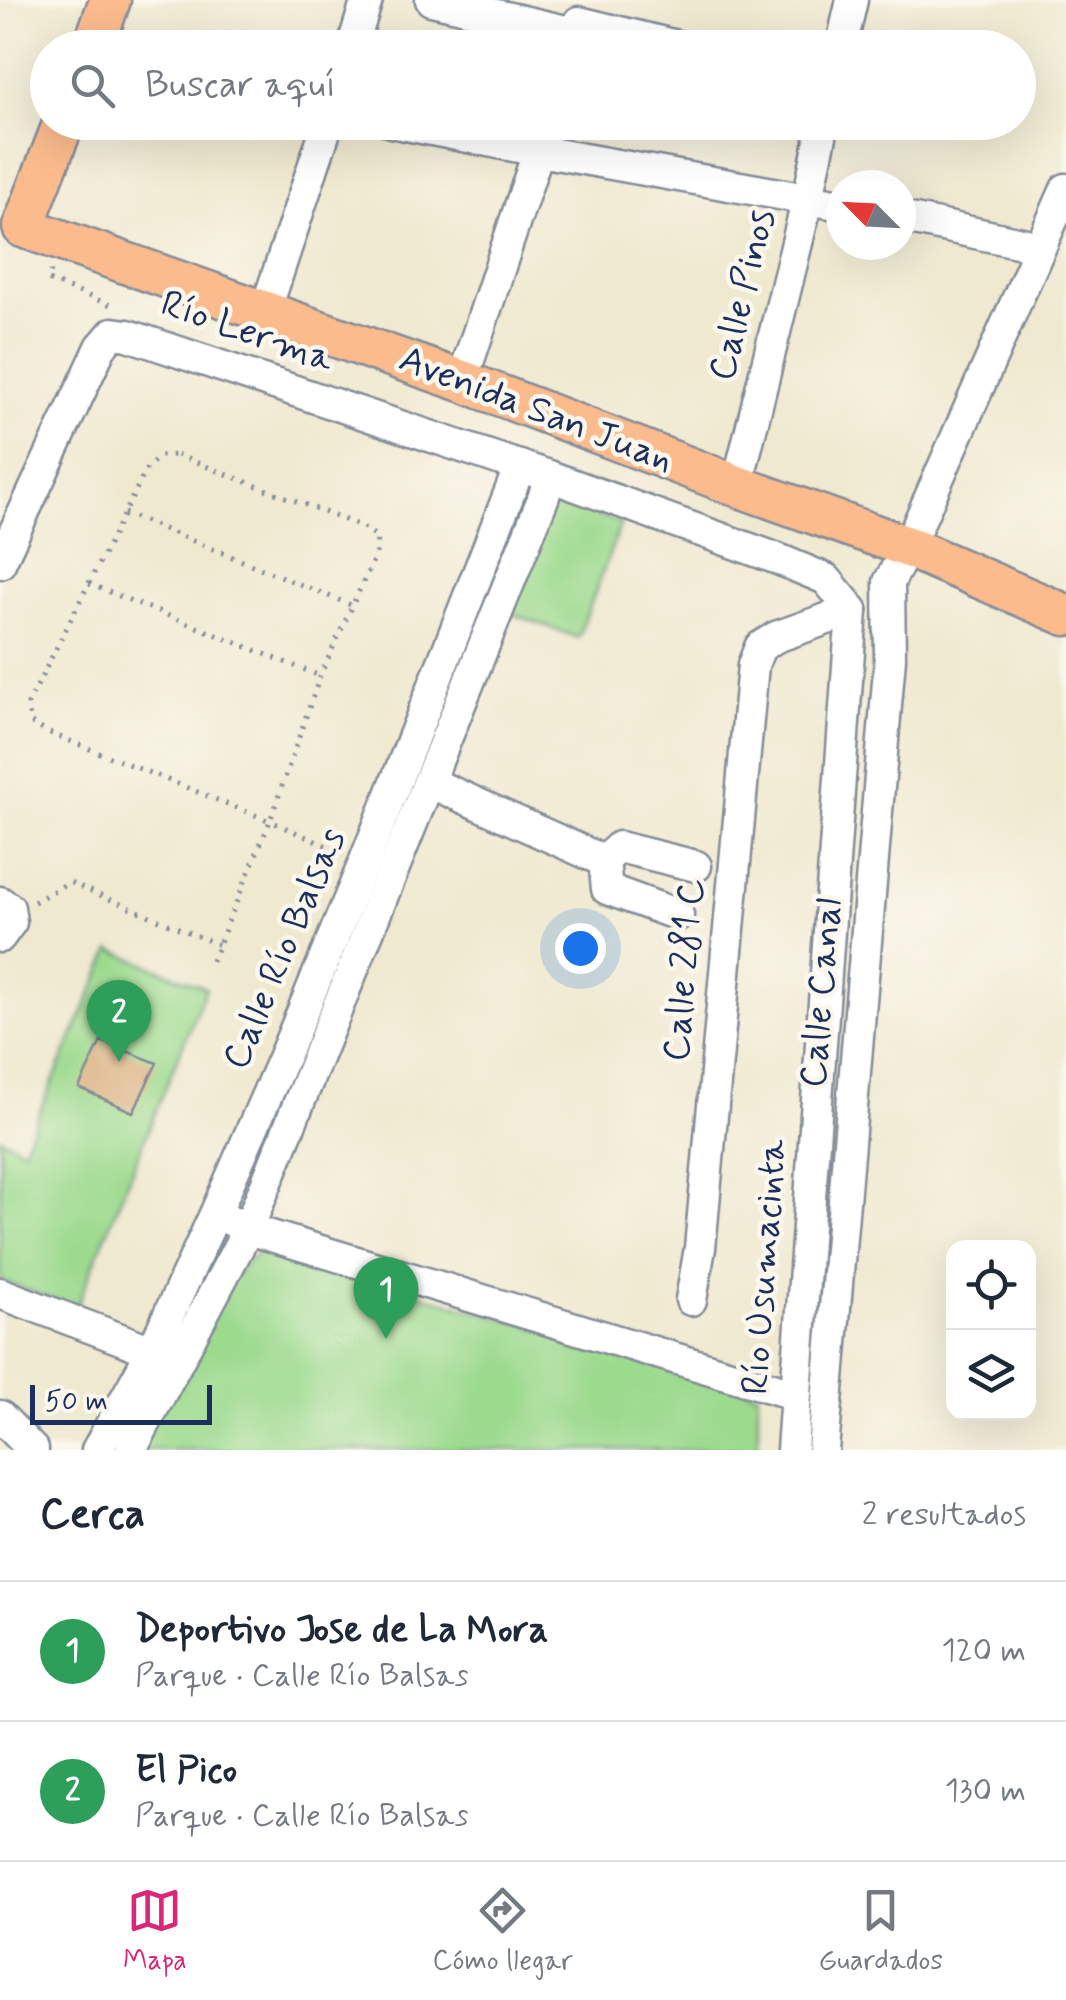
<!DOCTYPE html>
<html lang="es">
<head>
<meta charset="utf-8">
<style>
	:root { --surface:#fff; --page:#f6f6f7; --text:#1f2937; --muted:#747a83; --line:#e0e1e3; --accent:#db2777 }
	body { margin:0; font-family:Mynerve,sans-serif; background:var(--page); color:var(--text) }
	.controls { position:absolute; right:30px; bottom:30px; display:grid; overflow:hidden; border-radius:20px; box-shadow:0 10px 40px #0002 }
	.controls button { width:90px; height:90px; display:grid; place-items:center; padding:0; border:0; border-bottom:2px solid var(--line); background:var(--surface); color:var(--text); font:50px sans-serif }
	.compass { position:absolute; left:826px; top:170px; width:90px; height:90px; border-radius:50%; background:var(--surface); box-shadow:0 10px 40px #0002; rotate:294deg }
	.scale { position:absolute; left:30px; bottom:25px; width:182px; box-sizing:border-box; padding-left:10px; border:5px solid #1b2f5e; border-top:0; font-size:28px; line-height:35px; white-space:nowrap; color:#1b2f5e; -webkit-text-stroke:8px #fbf7ec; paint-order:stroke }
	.you { position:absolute; left:580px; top:948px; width:35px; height:35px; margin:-25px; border:8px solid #fff; border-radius:50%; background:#1a73e8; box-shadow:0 0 0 15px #1a73e833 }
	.badge { display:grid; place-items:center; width:65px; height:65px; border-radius:50%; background:var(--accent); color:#fff; font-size:32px; font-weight:700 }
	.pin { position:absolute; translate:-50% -82px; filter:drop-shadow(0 2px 5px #0008) }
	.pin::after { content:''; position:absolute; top:52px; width:35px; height:30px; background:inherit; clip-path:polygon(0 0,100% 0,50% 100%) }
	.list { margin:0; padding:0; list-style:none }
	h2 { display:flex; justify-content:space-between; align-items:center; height:130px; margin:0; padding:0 40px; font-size:42px }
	h2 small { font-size:32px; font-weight:400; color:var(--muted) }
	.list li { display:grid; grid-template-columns:65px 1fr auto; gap:30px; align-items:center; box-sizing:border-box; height:140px; padding:0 40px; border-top:2px solid var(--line) }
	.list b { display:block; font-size:38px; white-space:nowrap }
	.list p { margin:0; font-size:32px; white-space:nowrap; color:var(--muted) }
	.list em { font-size:32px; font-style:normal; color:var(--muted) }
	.icon { flex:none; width:55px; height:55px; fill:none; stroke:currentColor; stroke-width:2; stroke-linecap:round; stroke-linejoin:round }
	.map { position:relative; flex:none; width:1066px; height:1450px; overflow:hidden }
	.search { position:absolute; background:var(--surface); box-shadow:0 10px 40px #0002; left:30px; right:30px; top:30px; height:110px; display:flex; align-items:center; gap:25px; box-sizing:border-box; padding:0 35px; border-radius:55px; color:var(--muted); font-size:38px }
	.sheet { height:410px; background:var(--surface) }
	nav { display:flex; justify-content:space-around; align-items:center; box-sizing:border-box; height:140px; border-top:2px solid var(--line); background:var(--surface); font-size:28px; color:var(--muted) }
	nav a { display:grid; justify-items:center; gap:5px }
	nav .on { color:var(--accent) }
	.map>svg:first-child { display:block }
</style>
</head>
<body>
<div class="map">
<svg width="1066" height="1450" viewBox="0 0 1066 1450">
	<rect width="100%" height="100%" fill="#fbf7ec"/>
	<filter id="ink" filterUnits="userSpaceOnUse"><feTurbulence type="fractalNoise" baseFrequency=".01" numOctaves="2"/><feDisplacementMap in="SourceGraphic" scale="20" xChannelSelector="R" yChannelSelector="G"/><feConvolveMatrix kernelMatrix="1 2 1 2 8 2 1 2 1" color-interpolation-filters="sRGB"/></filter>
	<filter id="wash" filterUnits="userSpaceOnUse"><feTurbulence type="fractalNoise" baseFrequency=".0048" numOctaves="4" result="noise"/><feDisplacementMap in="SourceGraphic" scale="40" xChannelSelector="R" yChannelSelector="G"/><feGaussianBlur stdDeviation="2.25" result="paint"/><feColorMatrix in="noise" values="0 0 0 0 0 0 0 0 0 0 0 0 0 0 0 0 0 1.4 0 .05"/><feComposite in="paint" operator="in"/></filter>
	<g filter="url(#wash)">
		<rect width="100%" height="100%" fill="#efe9d0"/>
		<g fill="#9cda8e" stroke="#5c8476" stroke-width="2.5">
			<path d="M549,500L621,523L578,638L504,611Z"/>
			<path d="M111,950L206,988L76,1308L0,1280V1137L23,1149Z"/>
			<path d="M262,1248L758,1393V1450H138L224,1286Z"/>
		</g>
		<g id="blocks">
			<path fill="#dbb384" d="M101,1041L157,1063L133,1112L79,1088Z"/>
		</g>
	</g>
	<g filter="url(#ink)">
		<use href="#blocks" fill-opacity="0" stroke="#858c97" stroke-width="2.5"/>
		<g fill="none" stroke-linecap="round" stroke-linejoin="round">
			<defs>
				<g id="minor">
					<path d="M431,0L575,33"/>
					<path d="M579,22L685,48"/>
					<path d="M352,48L367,0"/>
					<path d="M841,48L852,0"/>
					<path d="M391,122L539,151L841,205"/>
					<path d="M901,217L1040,247"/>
					<path d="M265,312L328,122"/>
					<path d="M462,381L548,122"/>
					<path d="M737,486L808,198L824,122"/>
					<path d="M0,563L101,347L113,333L128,335L549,476L778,559L826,579L852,610"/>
					<path d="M429,782L604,861L619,847L696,866"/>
					<path d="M604,861L607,889L678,915"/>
					<path d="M0,902L9,908L11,922L0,937"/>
					<path d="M232,1221L248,1229L796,1395"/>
					<path d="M0,1293L152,1351"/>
					<path d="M691,1300L700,1248L753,665L760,647L776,637L852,610"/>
					<path d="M0,1416L33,1450"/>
					<path d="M97,1450L152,1351L216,1212L287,1049L364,863L520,466"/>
					<path d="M131,1450L248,1229L499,608L544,496L549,476"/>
					<path d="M792,1450L852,610"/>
					<path d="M823,1450L890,658L889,582L908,547L1066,189"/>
				</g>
				<g id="major">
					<path d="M93,48L110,0"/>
					<path d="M64,122L23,227L462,381L737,486L908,547L1066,615"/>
				</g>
			</defs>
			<use href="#minor" stroke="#858c97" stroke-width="35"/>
			<use href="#major" stroke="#858c97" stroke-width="45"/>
			<g stroke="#858c97" stroke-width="5" stroke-dasharray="2.5 8" stroke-linecap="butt">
				<path d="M51,271L48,280L113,306"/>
				<path d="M177,455L363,527L377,537L376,554L320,676L270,821L45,731L30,722L28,704L147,468L160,456Z"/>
				<path d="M124,513L351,605"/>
				<path d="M89,584L320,676"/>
				<path d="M34,902L69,882L219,945"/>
				<path d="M212,961L270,821L343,853"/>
			</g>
			<use href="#minor" stroke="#fff" stroke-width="30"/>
			<use href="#major" stroke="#fbbb8d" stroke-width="40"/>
		</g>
	</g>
	<g text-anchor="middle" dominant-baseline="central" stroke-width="9" stroke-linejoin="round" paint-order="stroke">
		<g font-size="38" fill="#1b2f5e" stroke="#fbf7ec">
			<text transform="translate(743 295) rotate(-76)">Calle Pinos</text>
			<text transform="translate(247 332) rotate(19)">Río Lerma</text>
			<text transform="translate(536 410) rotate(21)">Avenida San Juan</text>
			<text transform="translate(285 949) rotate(-67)">Calle Río Balsas</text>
			<text transform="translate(685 970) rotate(-85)">Calle 281 C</text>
			<text transform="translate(822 993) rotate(-85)">Calle Canal</text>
			<text transform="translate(765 1267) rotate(-86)">Río Usumacinta</text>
		</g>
	</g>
</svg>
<div class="controls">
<button><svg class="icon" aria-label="locate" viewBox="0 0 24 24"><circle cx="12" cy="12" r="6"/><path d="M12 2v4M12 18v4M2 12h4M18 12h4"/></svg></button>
<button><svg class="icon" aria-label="layers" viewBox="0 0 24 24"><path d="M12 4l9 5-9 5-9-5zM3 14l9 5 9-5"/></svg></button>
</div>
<svg class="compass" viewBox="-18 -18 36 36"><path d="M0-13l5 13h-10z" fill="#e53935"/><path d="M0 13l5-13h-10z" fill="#747a83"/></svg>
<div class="scale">50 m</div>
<div class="you"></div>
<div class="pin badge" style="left:386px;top:1339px;background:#2e9e5b">1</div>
<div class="pin badge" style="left:119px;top:1062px;background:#2e9e5b">2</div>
<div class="search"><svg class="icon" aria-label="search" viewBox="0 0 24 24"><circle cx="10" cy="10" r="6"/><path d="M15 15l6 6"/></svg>Buscar aquí</div>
</div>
<section class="sheet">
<h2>Cerca<small>2 resultados</small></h2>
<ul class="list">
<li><span class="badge" style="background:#2e9e5b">1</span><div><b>Deportivo Jose de La Mora</b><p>Parque · Calle Río Balsas</p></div><em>120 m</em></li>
<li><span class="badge" style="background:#2e9e5b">2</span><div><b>El Pico</b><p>Parque · Calle Río Balsas</p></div><em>130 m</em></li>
</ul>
</section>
<nav>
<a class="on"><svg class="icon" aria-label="map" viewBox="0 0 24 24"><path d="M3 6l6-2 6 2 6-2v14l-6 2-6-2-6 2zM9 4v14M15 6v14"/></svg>Mapa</a>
<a><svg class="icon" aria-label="directions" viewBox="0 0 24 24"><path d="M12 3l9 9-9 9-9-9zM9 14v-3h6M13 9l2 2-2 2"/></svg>Cómo llegar</a>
<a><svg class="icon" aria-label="saved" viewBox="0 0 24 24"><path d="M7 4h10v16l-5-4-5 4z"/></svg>Guardados</a>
</nav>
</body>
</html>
